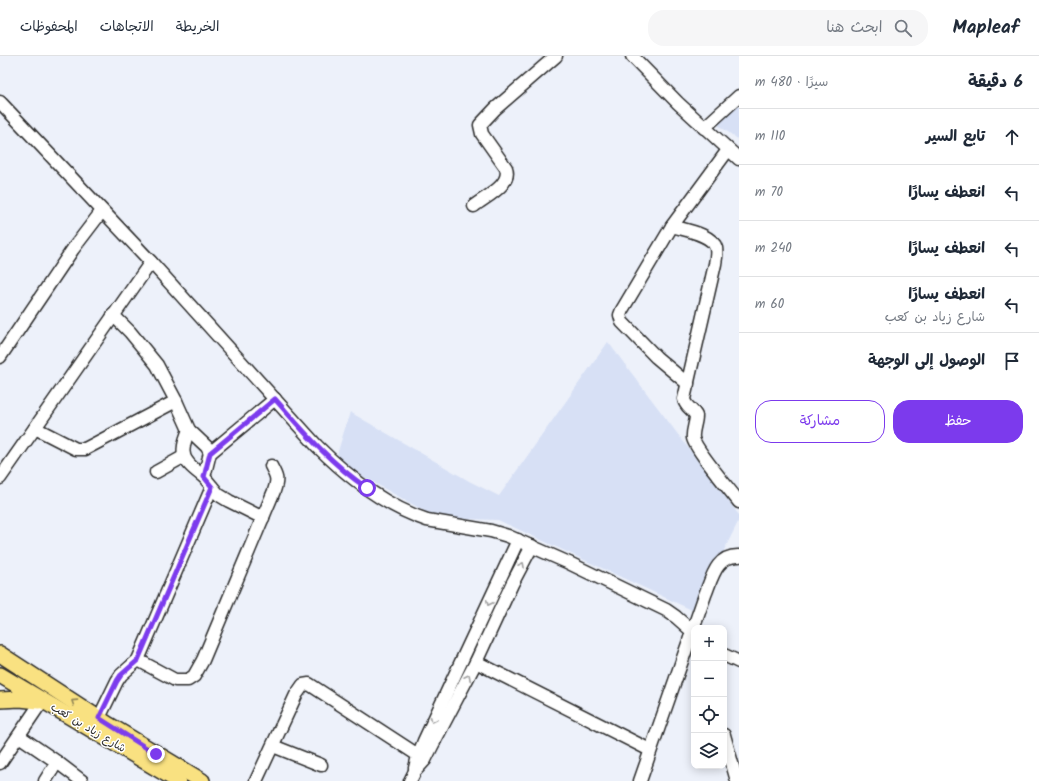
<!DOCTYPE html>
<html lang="ar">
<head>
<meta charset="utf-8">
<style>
	:root { --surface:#fff; --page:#f6f6f7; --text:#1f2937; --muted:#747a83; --line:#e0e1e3; --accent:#7c3aed }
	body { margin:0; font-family:Kalam,"Playpen Sans Arabic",sans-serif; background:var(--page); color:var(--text); direction:rtl }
	.controls { position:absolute; right:12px; bottom:12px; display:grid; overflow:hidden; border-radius:8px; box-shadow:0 2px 10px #0003 }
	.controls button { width:36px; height:36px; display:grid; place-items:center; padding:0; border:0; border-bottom:1px solid var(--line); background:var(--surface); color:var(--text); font:20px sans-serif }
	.stop { position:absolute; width:12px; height:12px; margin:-9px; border:3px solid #7c3aed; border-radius:50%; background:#fff }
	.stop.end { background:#7c3aed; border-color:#fff; box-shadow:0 1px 4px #0008 }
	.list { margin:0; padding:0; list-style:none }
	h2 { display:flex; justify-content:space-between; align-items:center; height:52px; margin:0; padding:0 16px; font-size:17px }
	h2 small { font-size:13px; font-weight:400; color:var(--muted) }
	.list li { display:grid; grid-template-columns:26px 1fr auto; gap:12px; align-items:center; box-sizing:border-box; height:56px; padding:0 16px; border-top:1px solid var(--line) }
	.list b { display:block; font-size:15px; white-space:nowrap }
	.list p { margin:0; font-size:13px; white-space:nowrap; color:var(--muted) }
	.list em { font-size:13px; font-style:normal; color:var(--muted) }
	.actions { display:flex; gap:8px; padding:12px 16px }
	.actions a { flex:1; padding:9px 0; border:1px solid var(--accent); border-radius:16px; text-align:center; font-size:14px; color:var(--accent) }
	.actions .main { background:var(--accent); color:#fff }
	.icon { flex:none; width:22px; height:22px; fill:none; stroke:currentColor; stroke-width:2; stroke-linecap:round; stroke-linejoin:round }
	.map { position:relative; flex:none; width:739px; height:725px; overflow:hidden; direction:ltr }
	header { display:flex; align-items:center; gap:24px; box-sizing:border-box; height:56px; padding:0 20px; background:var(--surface); border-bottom:1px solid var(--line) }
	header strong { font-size:19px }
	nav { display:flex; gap:22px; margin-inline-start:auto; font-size:14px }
	.search { width:280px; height:36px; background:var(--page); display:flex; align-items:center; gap:10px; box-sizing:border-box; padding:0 14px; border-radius:16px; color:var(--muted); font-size:15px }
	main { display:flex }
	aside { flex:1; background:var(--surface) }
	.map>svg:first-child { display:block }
</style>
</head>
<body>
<header>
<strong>Mapleaf</strong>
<div class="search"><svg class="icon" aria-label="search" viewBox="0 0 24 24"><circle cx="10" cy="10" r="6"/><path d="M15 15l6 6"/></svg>ابحث هنا</div>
<nav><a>الخريطة</a><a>الاتجاهات</a><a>المحفوظات</a></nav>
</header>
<main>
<aside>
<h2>6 دقيقة<small>سيرًا · 480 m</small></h2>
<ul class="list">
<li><svg class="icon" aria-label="ahead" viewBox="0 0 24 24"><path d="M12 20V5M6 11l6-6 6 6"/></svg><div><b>تابع السير</b></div><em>110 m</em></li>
<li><svg class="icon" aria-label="left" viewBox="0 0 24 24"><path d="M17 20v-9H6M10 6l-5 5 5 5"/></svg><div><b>انعطف يسارًا</b></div><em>70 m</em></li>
<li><svg class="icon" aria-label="left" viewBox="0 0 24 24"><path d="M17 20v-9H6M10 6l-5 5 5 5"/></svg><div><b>انعطف يسارًا</b></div><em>240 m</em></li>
<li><svg class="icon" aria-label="left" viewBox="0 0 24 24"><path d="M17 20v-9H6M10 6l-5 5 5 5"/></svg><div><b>انعطف يسارًا</b><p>شارع زياد بن كعب</p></div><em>60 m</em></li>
<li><svg class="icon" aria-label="arrive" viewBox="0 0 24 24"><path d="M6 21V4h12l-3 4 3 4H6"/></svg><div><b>الوصول إلى الوجهة</b></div></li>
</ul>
<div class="actions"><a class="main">حفظ</a><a>مشاركة</a></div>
</aside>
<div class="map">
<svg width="739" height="725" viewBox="0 0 739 725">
	<rect width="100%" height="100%" fill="#edf1fa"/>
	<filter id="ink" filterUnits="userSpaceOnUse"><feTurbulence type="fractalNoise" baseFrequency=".025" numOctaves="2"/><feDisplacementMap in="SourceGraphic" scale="8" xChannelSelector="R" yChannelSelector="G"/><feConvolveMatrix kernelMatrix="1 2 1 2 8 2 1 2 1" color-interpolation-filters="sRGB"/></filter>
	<g filter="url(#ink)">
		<g fill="#d7e0f5">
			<path d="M739,36V84L711,64Z"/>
			<path d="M608,286L739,459V464L694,555L498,464L437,462L335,405L350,356L469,425L499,440Z"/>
		</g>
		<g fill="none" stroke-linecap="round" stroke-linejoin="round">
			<defs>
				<g id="minor">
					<path d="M632,0L678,47L739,103"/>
					<path d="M0,46L151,206L317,390C348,421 384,450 427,464L491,475L508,480L569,507L666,554L676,561L694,577"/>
					<path d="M704,72L739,40"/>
					<path d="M728,94L672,170C684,174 712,178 716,192C717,197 716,203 715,208L684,343C685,351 693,353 696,360C696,367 692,375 693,382C695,393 730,434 739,446"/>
					<path d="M474,150C485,141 512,129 506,112L482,78L480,69L495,53L556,0"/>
					<path d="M672,170L622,254L620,259L622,266L656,301L688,328"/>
					<path d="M113,259L130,276L157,309L176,345L189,374L207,391L210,397"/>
					<path d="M0,301L73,193L102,155"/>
					<path d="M35,372L76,393H85L176,345"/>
					<path d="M189,374C178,399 183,405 204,421"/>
					<path d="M156,416L183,401"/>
					<path d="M0,422L151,206"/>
					<path d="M263,462L229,445L219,439L204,421L210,397L275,343"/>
					<path d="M724,599L739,606"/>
					<path d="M138,604L175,624H188L194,620L203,604L274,435C278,423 277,421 271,410"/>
					<path d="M476,606L650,694"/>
					<path d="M99,662L117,625L121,619L138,604L212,431"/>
					<path d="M724,679L737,725"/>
					<path d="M19,680L57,706L45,725"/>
					<path d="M273,690L321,709"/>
					<path d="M57,706L82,725"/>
					<path d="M0,707L42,645"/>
					<path d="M415,712L418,700L424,685L518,484"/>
					<path d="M256,725L296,639L303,629L309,628L424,703"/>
					<path d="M410,725L415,715L425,704L432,690L476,606L512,528L532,490"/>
					<path d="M640,725L705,539C712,522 716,499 739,500"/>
				</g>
				<g id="major">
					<path d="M0,598L109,669L202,725"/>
					<path d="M0,619L178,725"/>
					<path d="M0,644L20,643L39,645"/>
				</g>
			</defs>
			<use href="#minor" stroke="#2b2b2b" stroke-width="15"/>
			<use href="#major" stroke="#2b2b2b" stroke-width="18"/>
			<use href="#minor" stroke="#fff" stroke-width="12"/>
			<use href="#major" stroke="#f9e181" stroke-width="15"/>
		</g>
		<defs><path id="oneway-chevron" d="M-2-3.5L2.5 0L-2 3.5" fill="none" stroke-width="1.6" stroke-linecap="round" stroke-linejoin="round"/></defs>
		<g stroke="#a0a0a0">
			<use href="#oneway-chevron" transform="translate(522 509) rotate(-63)"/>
			<use href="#oneway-chevron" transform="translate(489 547) rotate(115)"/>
			<use href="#oneway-chevron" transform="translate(468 621) rotate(-63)"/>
			<use href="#oneway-chevron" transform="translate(433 664) rotate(115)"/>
		</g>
		<use stroke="#928656" href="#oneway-chevron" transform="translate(74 646) rotate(-147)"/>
	</g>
	<g fill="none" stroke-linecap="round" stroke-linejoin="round" filter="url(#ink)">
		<path stroke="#7c3aed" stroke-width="5" d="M156,698L99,662L117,625L121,619L138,604L212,431L204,421L210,397L275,343C303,375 331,408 367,432"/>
	</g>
	<g text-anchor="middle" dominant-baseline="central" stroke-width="3" stroke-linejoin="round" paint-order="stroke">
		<g font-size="11" fill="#2b2b2b" stroke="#fff">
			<text transform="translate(88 672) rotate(31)">شارع زياد بن كعب</text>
		</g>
	</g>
</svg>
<div class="controls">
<button>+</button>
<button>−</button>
<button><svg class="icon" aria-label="locate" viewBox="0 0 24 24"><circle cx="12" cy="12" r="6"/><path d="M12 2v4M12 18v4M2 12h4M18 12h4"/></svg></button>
<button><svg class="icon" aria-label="layers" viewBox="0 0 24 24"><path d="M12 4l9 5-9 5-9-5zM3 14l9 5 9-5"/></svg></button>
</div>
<div class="stop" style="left:367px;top:432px"></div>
<div class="stop end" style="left:156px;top:698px"></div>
</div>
</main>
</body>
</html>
